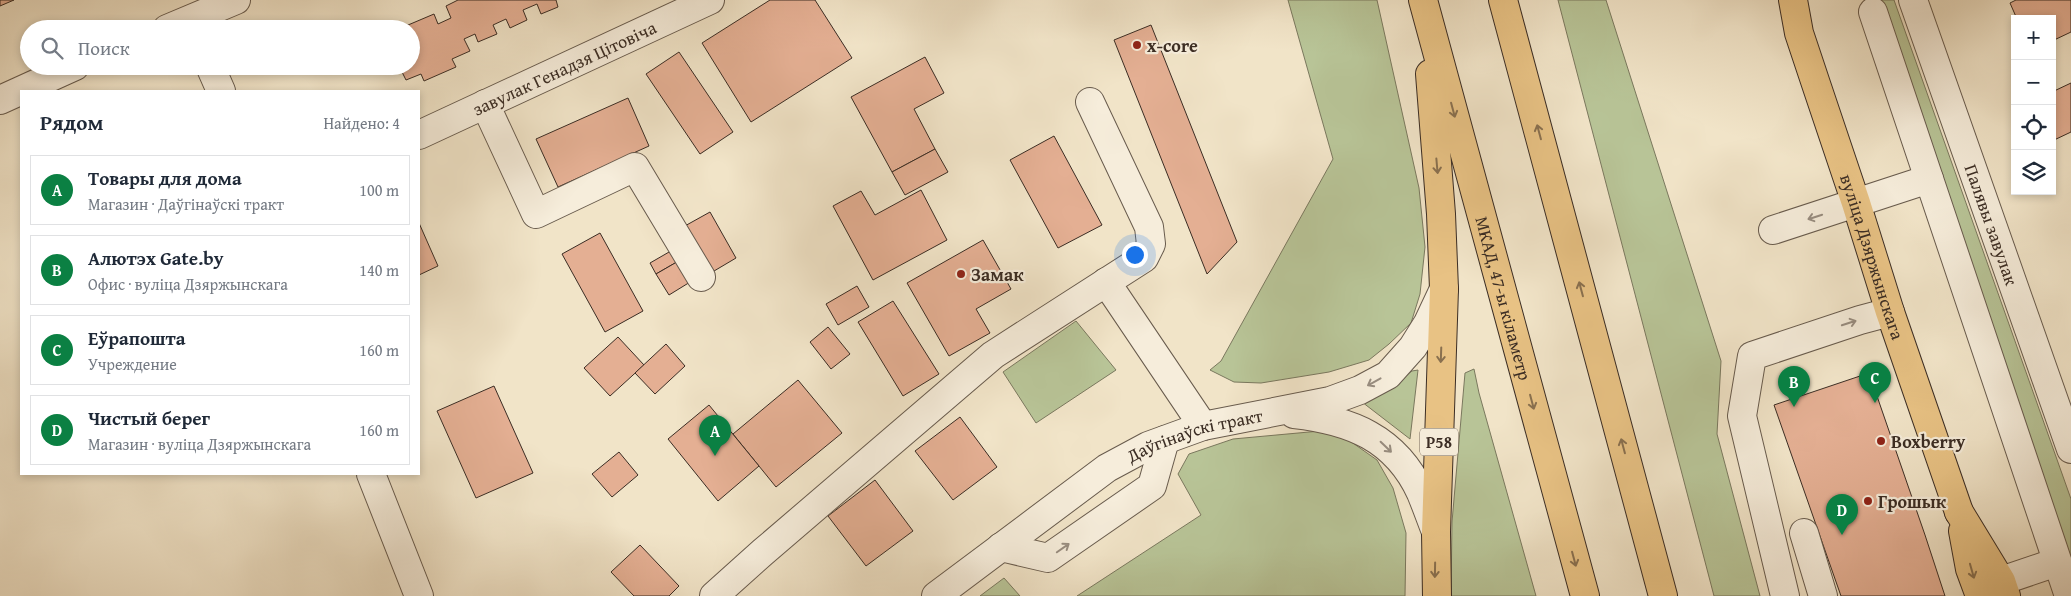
<!DOCTYPE html>
<html lang="ru">
<head>
<meta charset="utf-8">
<style>
	:root { --surface:#fff; --page:#f6f6f7; --text:#1f2937; --muted:#747a83; --line:#e0e1e3; --accent:#0b8043 }
	body { margin:0; font-family:"Gentium Book Plus",serif; background:var(--page); color:var(--text) }
	.controls { position:absolute; right:15px; top:15px; display:grid; overflow:hidden; border-radius:0px; box-shadow:0 2px 8px #0003 }
	.controls button { width:45px; height:45px; display:grid; place-items:center; padding:0; border:0; border-bottom:1px solid var(--line); background:var(--surface); color:var(--text); font:25px sans-serif }
	.you { position:absolute; left:1134px; top:254px; width:18px; height:18px; margin:-12px; border:4px solid #fff; border-radius:50%; background:#1a73e8; box-shadow:0 0 0 8px #1a73e833 }
	.badge { display:grid; place-items:center; width:32px; height:32px; border-radius:50%; background:var(--accent); color:#fff; font-size:16px; font-weight:700 }
	.pin { position:absolute; translate:-50% -41px; filter:drop-shadow(0 1px 2px #0008) }
	.pin::after { content:''; position:absolute; top:26px; width:18px; height:15px; background:inherit; clip-path:polygon(0 0,100% 0,50% 100%) }
	.list { margin:0; padding:0; list-style:none }
	h2 { display:flex; justify-content:space-between; align-items:center; height:65px; margin:0; padding:0 20px; font-size:21px }
	h2 small { font-size:16px; font-weight:400; color:var(--muted) }
	.list li { display:grid; grid-template-columns:32px 1fr auto; gap:15px; align-items:center; box-sizing:border-box; height:70px; margin:0 10px 10px; padding:0 10px; border:1px solid var(--line); border-radius:0px }
	.list b { display:block; font-size:19px; white-space:nowrap }
	.list p { margin:0; font-size:16px; white-space:nowrap; color:var(--muted) }
	.list em { font-size:16px; font-style:normal; color:var(--muted) }
	.icon { flex:none; width:28px; height:28px; fill:none; stroke:currentColor; stroke-width:2; stroke-linecap:round; stroke-linejoin:round }
	.map { position:relative; flex:none; width:2071px; height:596px; overflow:hidden }
	.search { position:absolute; background:var(--surface); box-shadow:0 2px 8px #0003; left:20px; top:20px; width:400px; height:55px; display:flex; align-items:center; gap:12px; box-sizing:border-box; padding:0 18px; border-radius:28px; color:var(--muted); font-size:19px }
	.panel { position:absolute; background:var(--surface); box-shadow:0 2px 8px #0003; left:20px; top:90px; width:400px; height:385px; border-radius:0px }
	.map>svg:first-child { display:block }
</style>
</head>
<body>
<div class="map">
<svg width="2071" height="596" viewBox="0 0 2071 596">
	<rect width="100%" height="100%" fill="#f1e4c8"/>
	<filter id="stains"><feTurbulence type="fractalNoise" baseFrequency=".004" numOctaves="4"/><feColorMatrix values="0 0 0 0 .2 0 0 0 0 .09 0 0 0 0 .02 0 0 0 .5 -.17"/></filter>
	<radialGradient id="worn" r=".72"><stop offset=".6" stop-color="#630" stop-opacity="0"/><stop offset="1" stop-color="#630" stop-opacity=".3"/></radialGradient>
	<g fill="#b8c497" stroke="#7a785e">
		<path d="M1288,0H1377L1419,188L1425,247L1420,294L1411,323L1389,344L1369,360L1329,372L1261,383L1234,382L1210,370L1221,361L1333,159Z"/>
		<path d="M1558,0H1606L1721,361L1717,434L1760,596H1714Z"/>
		<path d="M1876,0H1894L2071,499V569Z"/>
		<path d="M1076,321L1116,370L1036,423L1003,372Z"/>
		<path d="M1474,369L1479,393L1536,596H1451L1452,522L1465,373Z"/>
		<path d="M1418,370L1410,439L1362,402L1387,390L1412,371Z"/>
		<path d="M1320,431L1350,441L1377,460L1393,488L1406,533L1405,596H1077L1201,515L1178,474L1189,454L1233,439Z"/>
		<path d="M1004,578L1020,596H980Z"/>
	</g>
	<g fill="#e4af93" stroke="#3b2d24">
		<path d="M0,0H14L0,6Z"/>
		<path d="M458,0H556L558,7L541,14L537,4L523,10L527,20L510,28L506,19L493,25L497,34L478,42L475,34L464,39L470,51L452,59L456,67L424,81L421,74L406,80L399,66H411V29L401,28L434,14L438,24L451,18L446,6Z"/>
		<path d="M770,0H815L852,58L751,122L702,43Z"/>
		<path d="M2016,0H2071V32L2052,41V19H2017L2010,3Z"/>
		<path d="M1151,25L1237,242L1207,274L1114,40Z"/>
		<path d="M679,52L733,132L700,154L646,74Z"/>
		<path d="M925,57L944,93L914,109L935,149L892,172L851,97Z"/>
		<path d="M2071,83V132L2052,141V92Z"/>
		<path d="M628,98L649,146L558,187L536,139Z"/>
		<path d="M1054,136L1102,225L1058,248L1010,160Z"/>
		<path d="M935,149L948,172L905,195L892,172Z"/>
		<path d="M921,190L947,240L873,280L833,206L861,191L875,215Z"/>
		<path d="M710,212L736,258L709,274L683,227Z"/>
		<path d="M419,223L438,266L419,275Z"/>
		<path d="M600,233L643,311L605,332L562,254Z"/>
		<path d="M983,240L1011,289L976,309L990,333L949,356L907,283Z"/>
		<path d="M676,248L682,259L656,274L650,263Z"/>
		<path d="M682,259L695,279L669,295L656,274Z"/>
		<path d="M857,286L869,307L838,325L826,304Z"/>
		<path d="M893,301L939,374L903,396L858,322Z"/>
		<path d="M828,327L850,354L831,369L810,342Z"/>
		<path d="M618,337L644,365L610,396L584,368Z"/>
		<path d="M666,344L685,366L655,394L635,373Z"/>
		<path d="M1869,373L1925,535L1945,596H1841L1774,405Z"/>
		<path d="M798,380L842,433L776,487L733,434Z"/>
		<path d="M494,386L533,473L476,498L437,411Z"/>
		<path d="M709,405L759,466L718,501L668,439Z"/>
		<path d="M960,417L997,467L953,500L915,451Z"/>
		<path d="M619,452L638,475L612,497L592,474Z"/>
		<path d="M875,480L913,531L866,566L828,516Z"/>
		<path d="M640,545L679,586L669,596H634L611,572Z"/>
	</g>
	<g fill="none" stroke-linecap="round" stroke-linejoin="round">
		<defs>
			<g id="minor">
				<path id="s1" d="M1913,0L2071,449"/>
				<path d="M1873,12L2069,596"/>
				<path d="M167,29L236,0"/>
				<path d="M210,66L221,91"/>
				<path d="M0,100L75,66"/>
				<path d="M485,104L536,214L635,167L701,277"/>
				<path id="s2" d="M419,135L710,0"/>
				<path d="M1773,230L1929,179"/>
				<path d="M1106,282L1203,426"/>
				<path d="M1294,414C1350,420 1396,438 1421,493C1426,505 1431,519 1436,532"/>
				<path d="M371,474L419,596"/>
				<path d="M1804,533L1823,596"/>
				<path d="M1001,547L1048,558L1152,486L1165,440"/>
				<path d="M2001,581L2057,562"/>
				<path d="M714,596L763,552L993,355L1144,258L1151,244L1149,227L1090,102"/>
				<path id="s3" d="M936,596L1107,468L1148,446L1203,426L1330,401L1360,390L1388,375L1413,347L1428,323L1444,289"/>
				<path d="M1785,596L1742,416L1752,356L1860,320L1890,312"/>
			</g>
			<g id="major">
				<path id="s4" d="M1793,0L1799,33L1816,84L1856,203L1890,312L1959,512"/>
			</g>
			<g id="highway">
				<path id="s5" d="M1423,0L1585,596"/>
				<path d="M1503,0L1663,596"/>
				<path d="M1430,74L1441,214L1444,289L1436,532L1437,596"/>
				<path d="M1959,512L2001,581L2006,596"/>
				<path d="M1963,531L1970,569L1980,596"/>
			</g>
		</defs>
		<use href="#minor" stroke="#685b4d" stroke-width="30"/>
		<use href="#major" stroke="#3b2d24" stroke-width="30"/>
		<use href="#highway" stroke="#3b2d24" stroke-width="30"/>
		<use href="#minor" stroke="#f6eddb" stroke-width="28"/>
		<use href="#major" stroke="#e8c284" stroke-width="28"/>
		<use href="#highway" stroke="#e8c284" stroke-width="28"/>
	</g>
	<defs><path id="oneway-shaft" d="M-6 0H5M1.5-3L5.5 0L1.5 3" fill="none" stroke-width="1.6" stroke-linecap="round" stroke-linejoin="round" transform="scale(1.25)"/></defs>
	<g stroke="#89704f">
		<use href="#oneway-shaft" transform="translate(1453 110) rotate(75)"/>
		<use href="#oneway-shaft" transform="translate(1539 132) rotate(-105)"/>
		<use href="#oneway-shaft" transform="translate(1437 166) rotate(85)"/>
		<use href="#oneway-shaft" transform="translate(1581 289) rotate(-105)"/>
		<use href="#oneway-shaft" transform="translate(1441 355) rotate(92)"/>
		<use href="#oneway-shaft" transform="translate(1532 402) rotate(75)"/>
		<use href="#oneway-shaft" transform="translate(1623 446) rotate(-105)"/>
		<use href="#oneway-shaft" transform="translate(1574 559) rotate(75)"/>
		<use href="#oneway-shaft" transform="translate(1435 570) rotate(91)"/>
		<use href="#oneway-shaft" transform="translate(1972 571) rotate(74)"/>
	</g>
	<g stroke="#988d80">
		<use href="#oneway-shaft" transform="translate(1815 217) rotate(162)"/>
		<use href="#oneway-shaft" transform="translate(1849 323) rotate(-18)"/>
		<use href="#oneway-shaft" transform="translate(1374 382) rotate(151)"/>
		<use href="#oneway-shaft" transform="translate(1386 447) rotate(44)"/>
		<use href="#oneway-shaft" transform="translate(1063 548) rotate(-35)"/>
	</g>
	<g fill="#8f2418" stroke="#f6eddb" stroke-width="2">
		<circle cx="1137" cy="45" r="5"/>
		<circle cx="961" cy="274" r="5"/>
		<circle cx="1881" cy="441" r="5"/>
		<circle cx="1868" cy="501" r="5"/>
	</g>
	<g text-anchor="middle" dominant-baseline="central" stroke-width="4.5" stroke-linejoin="round" paint-order="stroke">
		<rect fill="#f6eddb" stroke="#73675b" stroke-width="1" x="1420" y="428.5" width="38" height="27" rx="4"/>
		<g font-size="16" font-weight="bold" fill="#3b2d24">
			<text x="1439" y="442">Р58</text>
		</g>
		<g font-size="18" font-weight="bold" fill="#3b2d24" stroke="#f6eddb" text-anchor="start">
			<text x="1147" y="45">x-core</text>
			<text x="971" y="274">Замак</text>
			<text x="1891" y="441">Boxberry</text>
			<text x="1878" y="501">Грошык</text>
		</g>
		<g font-size="18" fill="#3b2d24" stroke="#f6eddb">
			<text stroke="none"><textPath href="#s2" startOffset="160">завулак Генадзя Цітовіча</textPath></text>
			<text stroke="none"><textPath href="#s1" startOffset="238">Палявы завулак</textPath></text>
			<text stroke="none"><textPath href="#s4" startOffset="269">вуліца Дзяржынскага</textPath></text>
			<text stroke="none"><textPath href="#s5" startOffset="309">МКАД, 47-ы кіламетр</textPath></text>
			<text stroke="none"><textPath href="#s3" startOffset="308">Даўгінаўскі тракт</textPath></text>
		</g>
	</g>
	<rect width="100%" height="100%" filter="url(#stains)"/>
	<rect width="100%" height="100%" fill="url(#worn)"/>
</svg>
<div class="controls">
<button>+</button>
<button>−</button>
<button><svg class="icon" aria-label="locate" viewBox="0 0 24 24"><circle cx="12" cy="12" r="6"/><path d="M12 2v4M12 18v4M2 12h4M18 12h4"/></svg></button>
<button><svg class="icon" aria-label="layers" viewBox="0 0 24 24"><path d="M12 4l9 5-9 5-9-5zM3 14l9 5 9-5"/></svg></button>
</div>
<div class="you"></div>
<div class="pin badge" style="left:715px;top:456px">A</div>
<div class="pin badge" style="left:1794px;top:407px">B</div>
<div class="pin badge" style="left:1875px;top:403px">C</div>
<div class="pin badge" style="left:1842px;top:535px">D</div>
<div class="search"><svg class="icon" aria-label="search" viewBox="0 0 24 24"><circle cx="10" cy="10" r="6"/><path d="M15 15l6 6"/></svg>Поиск</div>
<section class="panel">
<h2>Рядом<small>Найдено: 4</small></h2>
<ul class="list">
<li><span class="badge">A</span><div><b>Товары для дома</b><p>Магазин · Даўгінаўскі тракт</p></div><em>100 m</em></li>
<li><span class="badge">B</span><div><b>Алютэх Gate.by</b><p>Офис · вуліца Дзяржынскага</p></div><em>140 m</em></li>
<li><span class="badge">C</span><div><b>Еўрапошта</b><p>Учреждение</p></div><em>160 m</em></li>
<li><span class="badge">D</span><div><b>Чистый берег</b><p>Магазин · вуліца Дзяржынскага</p></div><em>160 m</em></li>
</ul>
</section>
</div>
</body>
</html>
